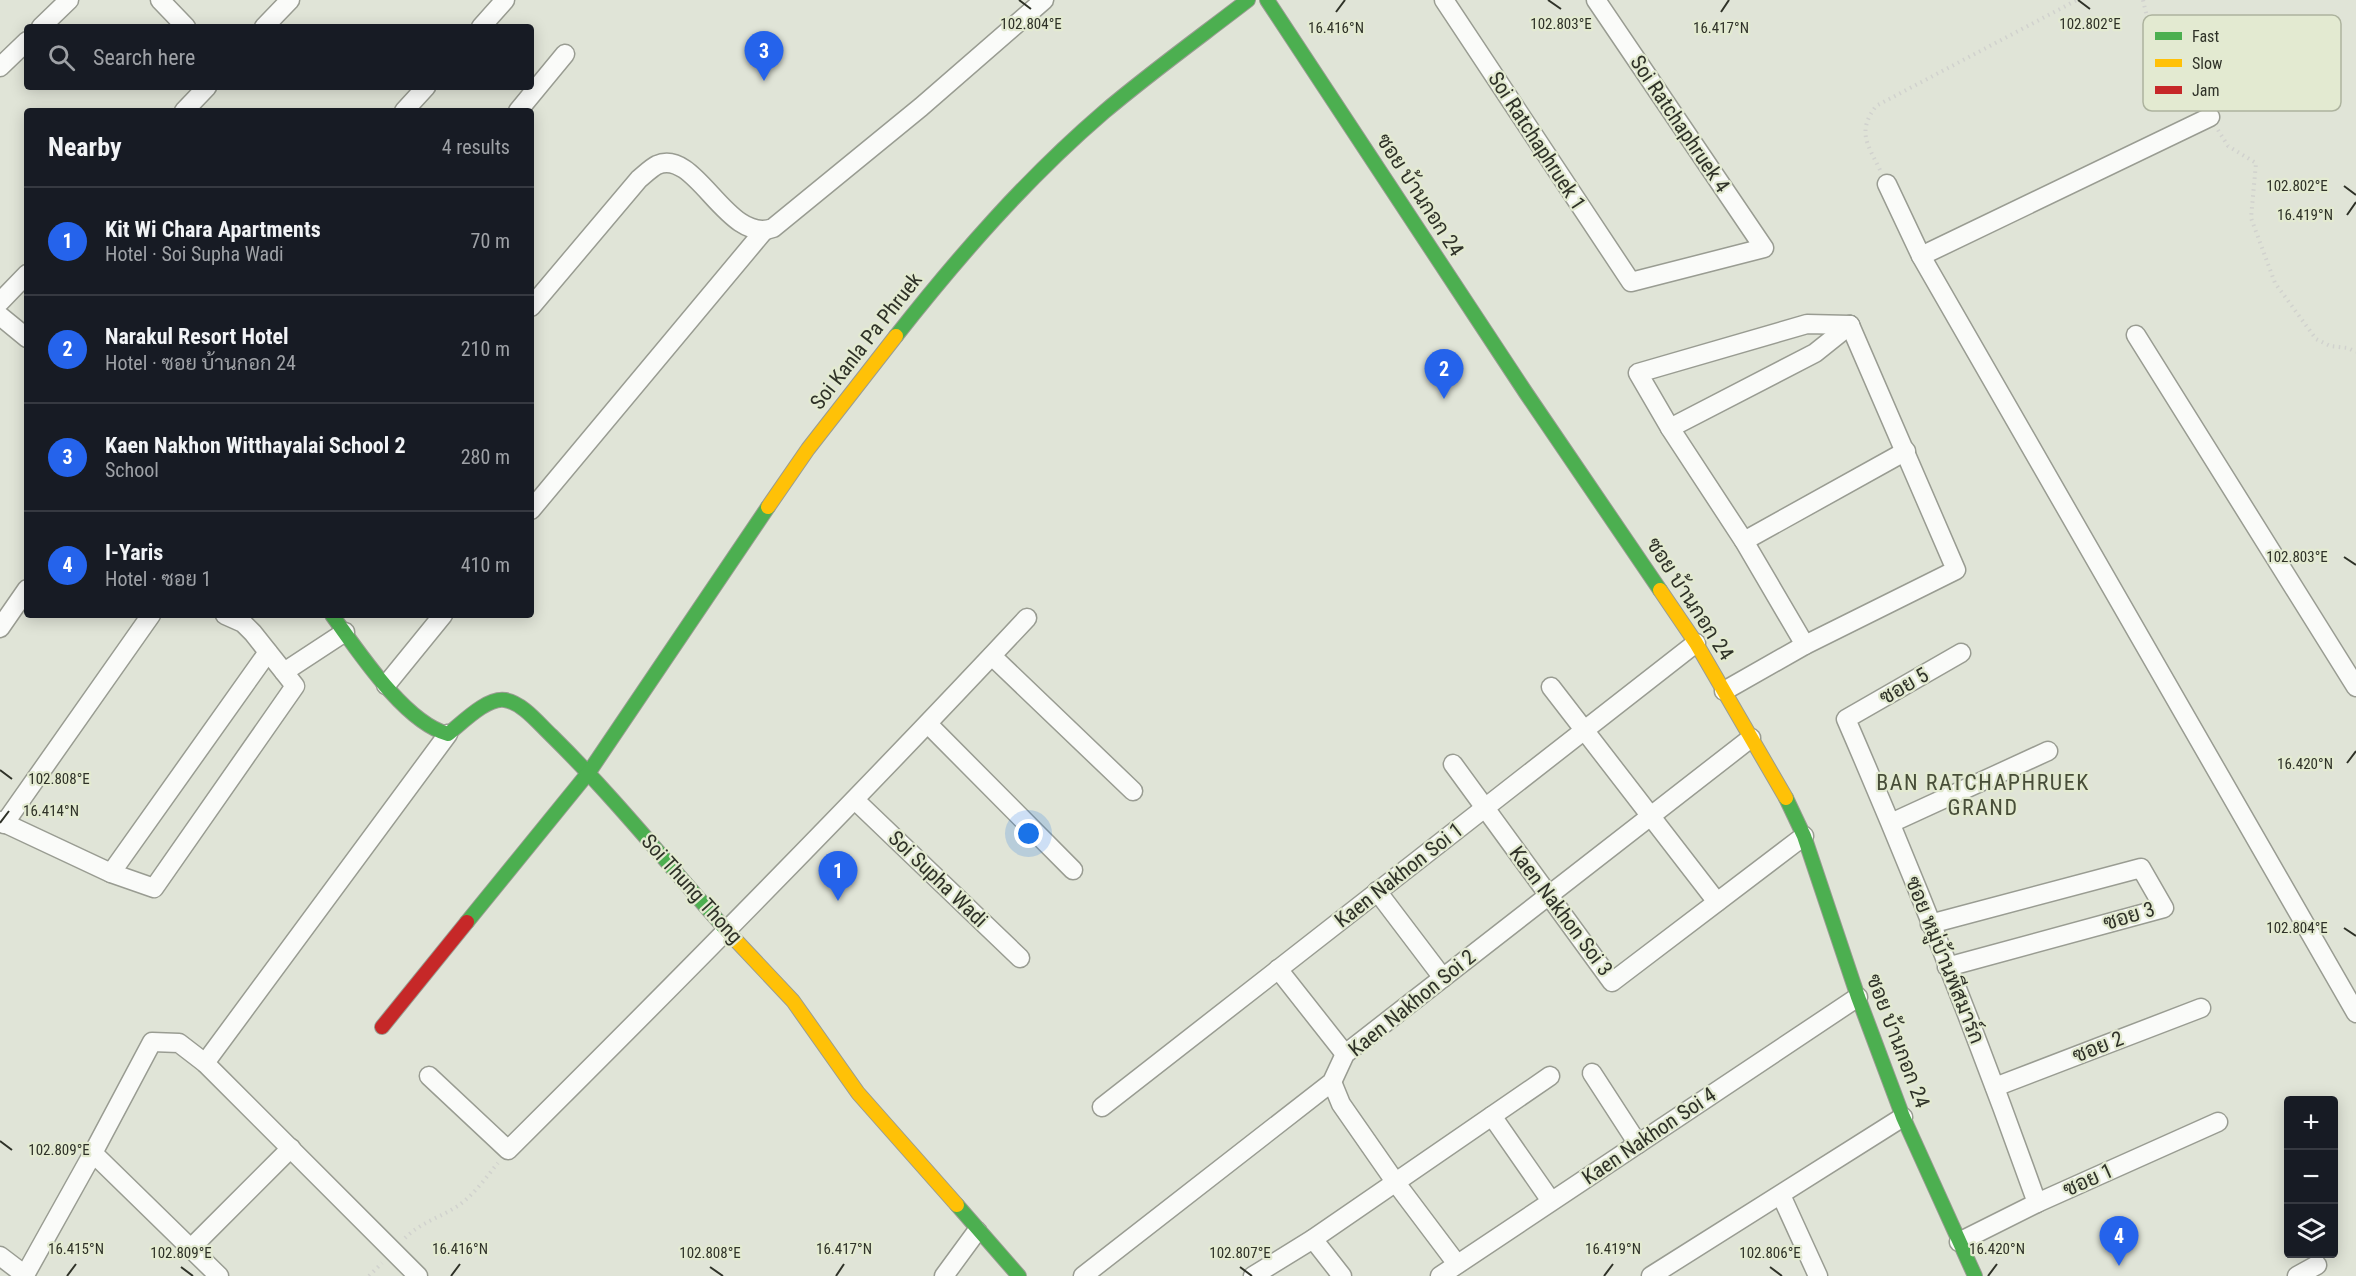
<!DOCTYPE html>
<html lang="en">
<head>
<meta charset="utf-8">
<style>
	:root { --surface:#171b24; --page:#242831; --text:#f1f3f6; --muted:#9ea1a6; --line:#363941; --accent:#2563eb }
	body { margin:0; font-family:"Roboto Condensed",Sarabun,sans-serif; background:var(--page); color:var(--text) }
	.controls { position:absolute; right:18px; bottom:18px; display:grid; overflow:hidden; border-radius:6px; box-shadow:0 3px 15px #0003 }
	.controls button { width:54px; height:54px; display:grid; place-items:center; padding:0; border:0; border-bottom:2px solid var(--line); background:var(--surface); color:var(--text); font:30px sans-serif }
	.you { position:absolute; left:1029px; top:834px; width:21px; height:21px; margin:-15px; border:4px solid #fff; border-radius:50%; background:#1a73e8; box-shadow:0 0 0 9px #1a73e833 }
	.badge { display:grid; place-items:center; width:39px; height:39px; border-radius:50%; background:var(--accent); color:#fff; font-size:20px; font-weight:700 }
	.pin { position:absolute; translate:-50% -50px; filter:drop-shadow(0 2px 3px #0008) }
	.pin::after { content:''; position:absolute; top:32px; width:21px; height:18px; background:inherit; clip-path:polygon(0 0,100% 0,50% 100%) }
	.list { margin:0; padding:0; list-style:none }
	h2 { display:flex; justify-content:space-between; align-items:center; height:78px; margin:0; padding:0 24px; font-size:26px }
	h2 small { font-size:20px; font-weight:400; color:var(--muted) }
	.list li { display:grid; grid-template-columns:39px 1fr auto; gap:18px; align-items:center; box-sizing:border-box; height:108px; padding:0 24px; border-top:2px solid var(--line) }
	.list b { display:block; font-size:22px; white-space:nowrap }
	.list p { margin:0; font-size:20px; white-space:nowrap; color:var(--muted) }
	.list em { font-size:20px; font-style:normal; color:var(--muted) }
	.icon { flex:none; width:33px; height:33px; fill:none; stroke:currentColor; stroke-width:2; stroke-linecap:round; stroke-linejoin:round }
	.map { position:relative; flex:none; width:2356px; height:1276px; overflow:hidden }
	.search { position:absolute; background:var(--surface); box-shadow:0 3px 15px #0003; left:24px; top:24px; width:510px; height:66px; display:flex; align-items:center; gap:15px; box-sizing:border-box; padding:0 21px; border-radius:6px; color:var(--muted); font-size:22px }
	.panel { position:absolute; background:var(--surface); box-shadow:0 3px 15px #0003; left:24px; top:108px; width:510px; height:510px; border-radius:6px }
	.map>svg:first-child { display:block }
</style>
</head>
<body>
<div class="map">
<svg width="2356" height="1276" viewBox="0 0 2356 1276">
	<rect width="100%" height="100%" fill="#e0e4d7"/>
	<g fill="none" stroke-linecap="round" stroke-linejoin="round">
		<defs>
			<g id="street">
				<path d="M160,0L186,27"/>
				<path d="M1444,0L1631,282L1764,248L1596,0"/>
				<path d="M41,27L69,0"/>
				<path d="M264,27L290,0"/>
				<path d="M481,27L505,0"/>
				<path d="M0,67L27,41"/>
				<path d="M184,111L207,87"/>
				<path d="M404,111L426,87"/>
				<path d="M518,111L565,54"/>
				<path d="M1887,184L1921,256L2356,1013"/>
				<path d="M1921,256L2210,117"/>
				<path d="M0,302L27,274"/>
				<path d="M531,307L639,179C644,175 651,168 657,165C696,147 727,245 773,228L921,107L1044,0"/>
				<path d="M0,316L27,338"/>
				<path d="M2136,335L2356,687"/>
				<path d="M1670,428L1815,353L1850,325"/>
				<path d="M531,510L763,232"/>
				<path d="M1744,541L1906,451"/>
				<path d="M225,615L243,623L253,633L284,672"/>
				<path d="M0,628L27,589"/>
				<path d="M1805,645L1744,541L1670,428L1638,373L1807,324L1850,325"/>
				<path d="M1961,653L1846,719C1915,878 1979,1040 2037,1203"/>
				<path d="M992,656L1133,791"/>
				<path d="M386,685L443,615"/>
				<path d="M1551,687L1717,902"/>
				<path d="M1724,691L1805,645L1956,570L1850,325"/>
				<path d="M928,724L1073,870"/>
				<path d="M1453,764L1612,982L1804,836"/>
				<path d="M855,800L1020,958"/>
				<path d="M0,821L111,873L154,888L295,686L284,672L345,632"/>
				<path d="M1891,823L2048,751"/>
				<path d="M4,824L151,615"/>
				<path d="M111,873L268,652"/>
				<path d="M1377,891L1443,978"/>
				<path d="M1930,924L2141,868L2164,908L1947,967"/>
				<path d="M1278,969L1345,1054"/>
				<path d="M205,1063L448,734"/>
				<path d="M1592,1073L1638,1144"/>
				<path d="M429,1076L508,1150C684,975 858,799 1027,618"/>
				<path d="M1332,1082L1341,1104L1396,1183L1457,1264"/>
				<path d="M1995,1087L2201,1008"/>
				<path d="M1102,1107L1696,643"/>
				<path d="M1492,1116L1551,1201"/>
				<path d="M93,1153L152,1042L179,1043L205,1063L418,1276"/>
				<path d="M1781,1195L1818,1276"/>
				<path d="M1313,1239L1342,1276"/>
				<path d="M1959,1242L2037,1203L2218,1122"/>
				<path d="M191,1248L291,1148"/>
				<path d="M0,1256L25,1275L93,1153L219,1276"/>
				<path d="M944,1276L977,1231"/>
				<path d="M1083,1276L1332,1082L1345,1054L1751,738"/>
				<path d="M1253,1276L1313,1239L1550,1076"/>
				<path d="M1440,1276L1858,997"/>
				<path d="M1651,1276L1903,1117"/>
				<path d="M2297,1276L2317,1265"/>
			</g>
			<g id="fast">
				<path d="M1267,0L1526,393L1660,590"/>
				<path d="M896,336C959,256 1026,179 1104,112C1150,73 1200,37 1248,0"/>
				<path d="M332,615C358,651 405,723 448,734C462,723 487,697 505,700C523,703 539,724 552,736C615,798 670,867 729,933"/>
				<path d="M1786,798L1804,836L1858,997L1903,1117L1975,1276"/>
				<path d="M467,922L589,772L768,507"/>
				<path d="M957,1205L1019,1276"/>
			</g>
			<g id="slow">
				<path d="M768,507L808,449L896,336"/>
				<path d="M1660,590L1696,643L1786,798"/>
				<path d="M729,933L793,1001L858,1093L957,1205"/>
			</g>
			<path id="jam" d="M382,1027L467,922"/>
		</defs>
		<use href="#street" stroke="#999c92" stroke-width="21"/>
		<use href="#fast" stroke="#999c92" stroke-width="16"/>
		<use href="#slow" stroke="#999c92" stroke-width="16"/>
		<use href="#jam" stroke="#999c92" stroke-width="16"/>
		<g stroke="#d1d2ce" stroke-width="4" stroke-dasharray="1.5 4.5" stroke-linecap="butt">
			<path d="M2143,0L2147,17L2201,103"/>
			<path d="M2218,130L2228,146L2256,163L2251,218L2275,283L2316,339L2330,346L2348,348L2356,352"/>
			<path d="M1880,170C1867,143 1857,132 1876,106L2077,0"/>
			<path d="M405,1238C421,1222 442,1217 459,1205C475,1194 486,1177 498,1163"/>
			<path d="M369,1276L382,1263"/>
		</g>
		<use href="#street" stroke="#fafbf9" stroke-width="18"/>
		<use href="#fast" stroke="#4caf50" stroke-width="14"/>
		<use href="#slow" stroke="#ffc107" stroke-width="14"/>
		<use href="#jam" stroke="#c62828" stroke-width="14"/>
	</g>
	<path fill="none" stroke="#2f3228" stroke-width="2" d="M1019,0L1031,9M1548,0L1561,9M2078,0L2090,9M1336,12L1345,0M1721,12L1729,0M2344,186L2356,195M2347,215L2356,202M2344,557L2356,565M2347,763L2356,751M0,770L12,779M0,823L9,811M2344,928L2356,936M0,1141L12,1150M181,1267L193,1276M710,1267L723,1276M1240,1267L1252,1276M1770,1267L1782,1276M67,1276L76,1264M451,1276L460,1264M836,1276L844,1264M1604,1276L1613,1264M1988,1276L1997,1264"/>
	<g text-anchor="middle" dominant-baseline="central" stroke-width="4.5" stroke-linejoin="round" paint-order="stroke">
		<g font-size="21" fill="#2f3228" stroke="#e3ead1">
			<text transform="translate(1680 124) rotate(56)">Soi Ratchaphruek 4</text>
			<text transform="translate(1537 141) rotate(57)">Soi Ratchaphruek 1</text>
			<text transform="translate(1420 195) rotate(57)">ซอย บ้านกอก 24</text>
			<text transform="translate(866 341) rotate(-52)">Soi Kanla Pa Phruek</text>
			<text transform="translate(1690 599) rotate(57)">ซอย บ้านกอก 24</text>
			<text transform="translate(1904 686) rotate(-30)">ซอย 5</text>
			<text transform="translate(1399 875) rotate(-38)">Kaen Nakhon Soi 1</text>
			<text transform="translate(938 879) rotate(44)">Soi Supha Wadi</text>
			<text transform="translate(692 889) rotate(48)">Soi Thung Thong</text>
			<text transform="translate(1561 911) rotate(53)">Kaen Nakhon Soi 3</text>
			<text transform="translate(2129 916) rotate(-17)">ซอย 3</text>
			<text transform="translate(1945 960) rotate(68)">ซอย หมู่บ้านพีสมาร์ก</text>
			<text transform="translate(1412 1003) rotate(-39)">Kaen Nakhon Soi 2</text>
			<text transform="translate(1898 1041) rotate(69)">ซอย บ้านกอก 24</text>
			<text transform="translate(2098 1047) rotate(-21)">ซอย 2</text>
			<text transform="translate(1649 1136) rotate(-34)">Kaen Nakhon Soi 4</text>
			<text transform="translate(2088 1180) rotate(-24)">ซอย 1</text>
		</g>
		<g font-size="22" letter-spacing="1.5" fill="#484e39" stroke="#e3ead1">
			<text x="1983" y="782">BAN RATCHAPHRUEK<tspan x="1983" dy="25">GRAND</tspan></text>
		</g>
	</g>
	<rect x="2143" y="15" width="198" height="96" rx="9" fill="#e3ead1" stroke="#adb39e" stroke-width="1.5"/>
	<rect x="2155" y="32" width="27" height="8" fill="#4caf50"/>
	<rect x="2155" y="59" width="27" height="8" fill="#ffc107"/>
	<rect x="2155" y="86" width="27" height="8" fill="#c62828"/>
	<g font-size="16" fill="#2f3228">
		<text x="2192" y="42">Fast</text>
		<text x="2192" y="69">Slow</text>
		<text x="2192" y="96">Jam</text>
	</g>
	<g font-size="15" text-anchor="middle" fill="#2f3228" stroke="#e3ead1" stroke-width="4.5" stroke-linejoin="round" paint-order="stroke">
		<text x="1561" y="29">102.803°E</text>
		<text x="1031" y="29">102.804°E</text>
		<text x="2090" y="29">102.802°E</text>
		<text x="1336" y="33">16.416°N</text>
		<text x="1721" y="33">16.417°N</text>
		<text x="2297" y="191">102.802°E</text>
		<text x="2305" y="220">16.419°N</text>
		<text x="2297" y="562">102.803°E</text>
		<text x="2305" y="769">16.420°N</text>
		<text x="59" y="784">102.808°E</text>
		<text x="51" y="816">16.414°N</text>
		<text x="2297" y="933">102.804°E</text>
		<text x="59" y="1155">102.809°E</text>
		<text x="76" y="1254">16.415°N</text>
		<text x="460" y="1254">16.416°N</text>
		<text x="844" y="1254">16.417°N</text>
		<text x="1613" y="1254">16.419°N</text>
		<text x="1997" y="1254">16.420°N</text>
		<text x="181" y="1258">102.809°E</text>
		<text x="710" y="1258">102.808°E</text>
		<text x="1240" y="1258">102.807°E</text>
		<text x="1770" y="1258">102.806°E</text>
	</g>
</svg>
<div class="controls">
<button>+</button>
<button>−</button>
<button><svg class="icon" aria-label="layers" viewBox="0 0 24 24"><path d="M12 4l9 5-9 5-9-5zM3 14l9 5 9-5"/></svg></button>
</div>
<div class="you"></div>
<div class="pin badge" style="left:838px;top:901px">1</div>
<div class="pin badge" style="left:1444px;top:399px">2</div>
<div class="pin badge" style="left:764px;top:81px">3</div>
<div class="pin badge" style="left:2119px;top:1266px">4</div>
<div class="search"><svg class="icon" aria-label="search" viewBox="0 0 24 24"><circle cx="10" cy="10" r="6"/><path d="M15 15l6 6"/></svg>Search here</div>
<section class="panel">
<h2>Nearby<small>4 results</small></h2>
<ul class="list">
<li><span class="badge">1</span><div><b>Kit Wi Chara Apartments</b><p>Hotel · Soi Supha Wadi</p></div><em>70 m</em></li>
<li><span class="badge">2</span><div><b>Narakul Resort Hotel</b><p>Hotel · ซอย บ้านกอก 24</p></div><em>210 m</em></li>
<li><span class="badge">3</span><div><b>Kaen Nakhon Witthayalai School 2</b><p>School</p></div><em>280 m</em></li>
<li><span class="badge">4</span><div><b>I-Yaris</b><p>Hotel · ซอย 1</p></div><em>410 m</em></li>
</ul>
</section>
</div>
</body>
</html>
